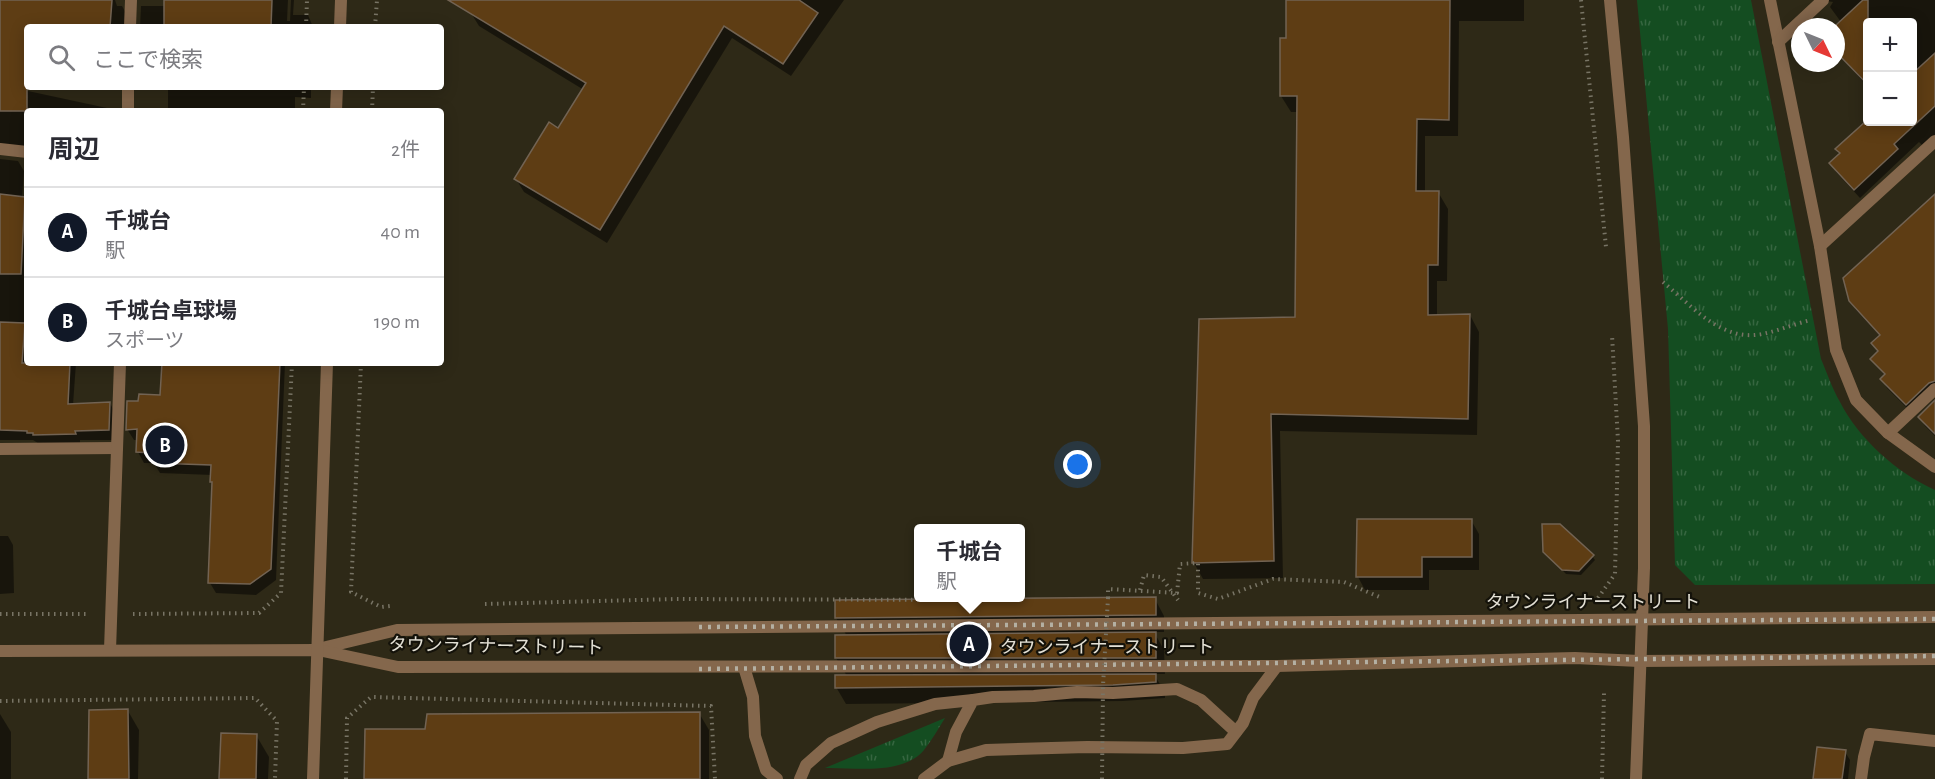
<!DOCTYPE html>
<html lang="ja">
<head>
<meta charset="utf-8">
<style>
	:root { --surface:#fff; --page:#f2f2f3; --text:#2b2b33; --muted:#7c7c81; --line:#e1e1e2; --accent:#111827 }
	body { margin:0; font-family:"Alegreya Sans","Noto Sans JP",sans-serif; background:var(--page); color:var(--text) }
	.controls { position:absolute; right:18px; top:18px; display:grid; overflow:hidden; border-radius:6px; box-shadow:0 3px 15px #0003 }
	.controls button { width:54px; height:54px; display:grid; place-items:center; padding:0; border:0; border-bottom:2px solid var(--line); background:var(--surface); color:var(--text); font:30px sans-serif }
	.compass { position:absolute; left:1791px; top:18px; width:54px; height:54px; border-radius:50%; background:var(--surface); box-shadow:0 3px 15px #0003; rotate:133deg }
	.you { position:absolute; left:1078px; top:465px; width:21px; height:21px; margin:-15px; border:4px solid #fff; border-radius:50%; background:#1a73e8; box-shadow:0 0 0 9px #1a73e833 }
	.badge { display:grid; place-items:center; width:39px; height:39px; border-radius:50%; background:var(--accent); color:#fff; font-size:20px; font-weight:700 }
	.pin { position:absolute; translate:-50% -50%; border:3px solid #fff; box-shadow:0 2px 6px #0006 }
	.popup { position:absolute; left:914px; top:524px; width:111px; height:78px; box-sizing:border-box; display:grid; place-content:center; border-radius:6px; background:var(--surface); filter:drop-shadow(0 2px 4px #0005); font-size:20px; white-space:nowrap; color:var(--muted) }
	.popup b { font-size:22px; color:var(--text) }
	.popup::after { content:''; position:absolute; left:50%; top:100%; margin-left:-12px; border:12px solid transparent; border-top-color:var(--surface) }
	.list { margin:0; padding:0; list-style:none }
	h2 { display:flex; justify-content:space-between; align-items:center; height:78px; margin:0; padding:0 24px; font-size:26px }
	h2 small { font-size:20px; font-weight:400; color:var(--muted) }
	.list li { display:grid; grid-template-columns:39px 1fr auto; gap:18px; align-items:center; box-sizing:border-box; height:90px; padding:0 24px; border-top:2px solid var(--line) }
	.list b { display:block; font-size:22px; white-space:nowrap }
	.list p { margin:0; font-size:20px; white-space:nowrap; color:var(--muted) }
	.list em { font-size:20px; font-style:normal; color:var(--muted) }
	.icon { flex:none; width:33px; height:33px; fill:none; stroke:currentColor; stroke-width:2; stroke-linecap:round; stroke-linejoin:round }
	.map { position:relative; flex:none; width:1935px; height:779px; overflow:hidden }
	.search { position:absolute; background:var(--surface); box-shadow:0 3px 15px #0003; left:24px; top:24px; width:420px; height:66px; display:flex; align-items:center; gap:15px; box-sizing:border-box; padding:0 21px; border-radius:6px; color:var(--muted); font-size:22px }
	.panel { position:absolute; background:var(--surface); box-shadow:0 3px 15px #0003; left:24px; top:108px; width:420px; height:258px; border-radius:6px }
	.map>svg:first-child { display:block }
</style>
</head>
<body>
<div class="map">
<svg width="1935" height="779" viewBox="0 0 1935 779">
	<defs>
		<pattern id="grass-tufts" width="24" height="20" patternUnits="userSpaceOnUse" patternTransform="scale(1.5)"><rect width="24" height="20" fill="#144d21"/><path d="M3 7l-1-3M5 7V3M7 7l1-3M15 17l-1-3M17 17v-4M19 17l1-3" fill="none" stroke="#366640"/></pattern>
	</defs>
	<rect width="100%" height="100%" fill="#2e2917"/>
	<g fill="url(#grass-tufts)">
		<path d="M1637,0H1751L1821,359C1827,373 1832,388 1840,402C1859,439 1897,473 1935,490V584L1695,585L1675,565L1668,329Z"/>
		<path d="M945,718C938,729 932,740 924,750C902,776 855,767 825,768Z"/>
	</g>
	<g fill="#0007">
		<path d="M0,0H115L117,6H122L127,15V27H27V57L0,55Z"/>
		<path d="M178,0H288L287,21H290L291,0H294L293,15H308L313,27H140L141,6H178Z"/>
		<path d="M455,0H844L791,76L732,38L607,243L524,192L516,179L559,130L584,90L479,26L471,13Z"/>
		<path d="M1287,0H1524V21H1459L1458,136H1425V192H1438L1448,209L1447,281H1437V316L1470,315L1479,332L1477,435L1280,431L1283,578L1203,579L1194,563L1296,319L1299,112H1291L1281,96L1287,39Z"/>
		<path d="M1820,0H1935V143L1927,150L1919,142L1860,198L1836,172L1831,163L1841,155L1837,149L1868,121L1912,122V22H1868V87L1836,52V27L1841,22L1830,7L1833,2Z"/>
		<path d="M0,85L107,108L109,111H27L25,152L0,155Z"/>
		<path d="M151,87H311V98L295,97V111H168V89Z"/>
		<path d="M0,159L18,161L24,171L22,198H27V363H76L73,405L110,403L115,413L114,440H80V443L41,445L33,440H0Z"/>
		<path d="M1935,197V391L1912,413L1887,388L1882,379L1885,376L1872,359L1878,353L1873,344L1880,336L1856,310L1850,301Z"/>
		<path d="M163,363H285L276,580L256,595L216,593L210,583L213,485L212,475L160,473L154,463H144L138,452V440H134L127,429L140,402L162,396Z"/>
		<path d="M1935,402V436L1925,426L1920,417Z"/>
		<path d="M1471,520L1479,534V570H1429V590H1365L1358,577Z"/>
		<path d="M0,536H8L13,545L14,593L0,594Z"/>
		<path d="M1545,552L1592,556L1595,560L1581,575L1566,574Z"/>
		<path d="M1155,599L1164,616V632H1154L1164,650L1165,674H1154L1165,693V698L1123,701L846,704L836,687L847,676L836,658L847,636L836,618Z"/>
		<path d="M128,711L139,730L138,779H90Z"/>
		<path d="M699,713L709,730V779H366L426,731Z"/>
		<path d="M0,714L11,732V779H0Z"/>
		<path d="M256,735L269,757L268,779H221Z"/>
		<path d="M1845,752L1850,760L1848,779H1814Z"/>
	</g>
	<g fill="#5e3d14" stroke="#726353" stroke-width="1.5">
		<path d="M0,0H112L110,27H27V111H0Z"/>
		<path d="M164,0H272L271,27H164Z"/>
		<path d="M448,0H799L818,13L783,64L724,26L600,230L514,179L549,122L558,128L586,83Z"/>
		<path d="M1286,0H1450L1449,120L1417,119L1416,191H1439L1438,265H1428V315L1470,314L1468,419L1271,414L1274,561L1192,563L1199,319L1295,317L1297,96H1280V38H1286Z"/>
		<path d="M1863,0H1868V85L1836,52V25Z"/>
		<path d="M1935,53V106L1894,144L1898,149L1854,190L1829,163L1840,153L1835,149L1865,122H1912V74Z"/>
		<path d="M0,194L25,197L21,274H0Z"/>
		<path d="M1935,194V381L1929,383L1906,405L1880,379L1885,374L1870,359L1878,351L1871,343L1880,335L1849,301L1843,278Z"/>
		<path d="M0,322L25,323L22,363H70L68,404L110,402L109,430L75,431L76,434L33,435V433H27V431L0,430Z"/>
		<path d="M162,363H280L271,569L250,584L208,583L212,482H210L211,465L152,463V453L136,452L137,429L126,430L127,401H138L139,394L160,395Z"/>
		<path d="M1935,400V434L1918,417Z"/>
		<path d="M1357,519H1472V557H1422V577H1356Z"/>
		<path d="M1542,524H1560L1594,555L1579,571L1562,570L1543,552Z"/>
		<path d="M1156,597V615L835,618V600Z"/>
		<path d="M1156,632V658H835V635Z"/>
		<path d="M1156,674V682L1113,685L835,688V675Z"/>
		<path d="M128,709L129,779H88L89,710Z"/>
		<path d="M700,712V779H364L365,729H425L427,714Z"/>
		<path d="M221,733L257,734L256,779H219Z"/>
		<path d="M1817,747L1846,750L1842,779H1813Z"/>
	</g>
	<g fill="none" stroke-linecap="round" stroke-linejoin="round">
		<g stroke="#787465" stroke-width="4" stroke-dasharray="1.5 4.5" stroke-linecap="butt">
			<path d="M1581,0L1606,247"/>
			<path d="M306,27L307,0"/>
			<path d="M375,27L377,0"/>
			<path d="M303,111L304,87"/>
			<path d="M372,111L373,87"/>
			<path d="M1663,282C1692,306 1721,342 1762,334C1778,331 1794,324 1811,320"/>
			<path d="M361,363L351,592L381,607L390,606"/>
			<path d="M1140,590L1144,575L1161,577L1178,600"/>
			<path d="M1108,598V589L1177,593L1180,564L1198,563V593L1218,599L1273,579L1344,582L1382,598"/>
			<path d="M1598,598L1615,574L1618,441L1612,335"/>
			<path d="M485,604L676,599L963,600"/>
			<path d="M0,614H89"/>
			<path d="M133,614L259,613L281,593L292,363"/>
			<path d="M0,701L255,698L277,721L275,779"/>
			<path d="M346,779L347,718L371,697L711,706L715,779"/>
			<path d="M1602,779L1604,693"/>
		</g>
		<g stroke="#84674c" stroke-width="12">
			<path d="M744,667L753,697L755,736L766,770L777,779"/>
			<path d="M948,761L956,732L973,700L993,697L1034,696L1077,692L1113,693L1177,689L1201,700L1236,732"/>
			<path d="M800,779L806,765L831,743L877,722L935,704L973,700"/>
			<path d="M924,779L948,761L986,750L1087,747L1183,748L1227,744L1243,723L1253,698L1277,666"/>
			<path d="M1861,779L1864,757L1870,734L1935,741"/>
		</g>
		<g stroke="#84674c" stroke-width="12">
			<path d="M1770,0L1820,246L1836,350L1856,400L1888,433L1935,467"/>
			<path d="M130,27L131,0"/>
			<path d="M1778,42L1823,0"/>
			<path d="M128,111V87"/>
			<path d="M0,149L27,152"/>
			<path d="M1820,246L1935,141"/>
			<path d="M1888,433L1935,389"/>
			<path d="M0,449L117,448"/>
			<path d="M110,650L120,363"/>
		</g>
		<g stroke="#84674c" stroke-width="12">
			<path d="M1610,0L1623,137L1644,426V568L1636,779"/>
			<path d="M340,27L341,0"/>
			<path d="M336,111L337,87"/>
			<path d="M322,648L397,630L1935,617"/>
			<path d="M0,651L318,650L398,667L1277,666L1575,658L1639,661L1935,659"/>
			<path d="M313,779L327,363"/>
		</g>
		<g stroke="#b4b0a3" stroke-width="4.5" stroke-dasharray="3 6" stroke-linecap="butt">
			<path d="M699,627L1935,619"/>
			<path d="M699,669L1935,656"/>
		</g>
		<path stroke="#787465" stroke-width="4" stroke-dasharray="1.5 4.5" stroke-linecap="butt" d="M1102,779L1103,686L1108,598"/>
	</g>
	<g text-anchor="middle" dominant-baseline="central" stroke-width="4.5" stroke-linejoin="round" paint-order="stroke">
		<g font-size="18" fill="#e3e0d5" stroke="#14120a">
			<text x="1593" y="603">タウンライナーストリート</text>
			<text transform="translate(496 647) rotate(1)">タウンライナーストリート</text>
			<text x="1107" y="648">タウンライナーストリート</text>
		</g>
	</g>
</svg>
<div class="controls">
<button>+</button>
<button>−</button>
</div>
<svg class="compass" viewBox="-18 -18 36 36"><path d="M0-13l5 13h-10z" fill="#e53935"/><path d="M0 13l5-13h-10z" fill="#7c7c81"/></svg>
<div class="you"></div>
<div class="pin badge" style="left:969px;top:644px">A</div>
<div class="popup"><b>千城台</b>駅</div>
<div class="pin badge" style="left:165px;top:445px">B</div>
<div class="search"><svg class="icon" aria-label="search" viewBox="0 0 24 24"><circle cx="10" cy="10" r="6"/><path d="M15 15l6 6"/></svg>ここで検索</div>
<section class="panel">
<h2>周辺<small>2件</small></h2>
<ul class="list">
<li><span class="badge">A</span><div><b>千城台</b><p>駅</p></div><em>40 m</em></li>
<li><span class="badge">B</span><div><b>千城台卓球場</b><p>スポーツ</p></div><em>190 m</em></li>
</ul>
</section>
</div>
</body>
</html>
